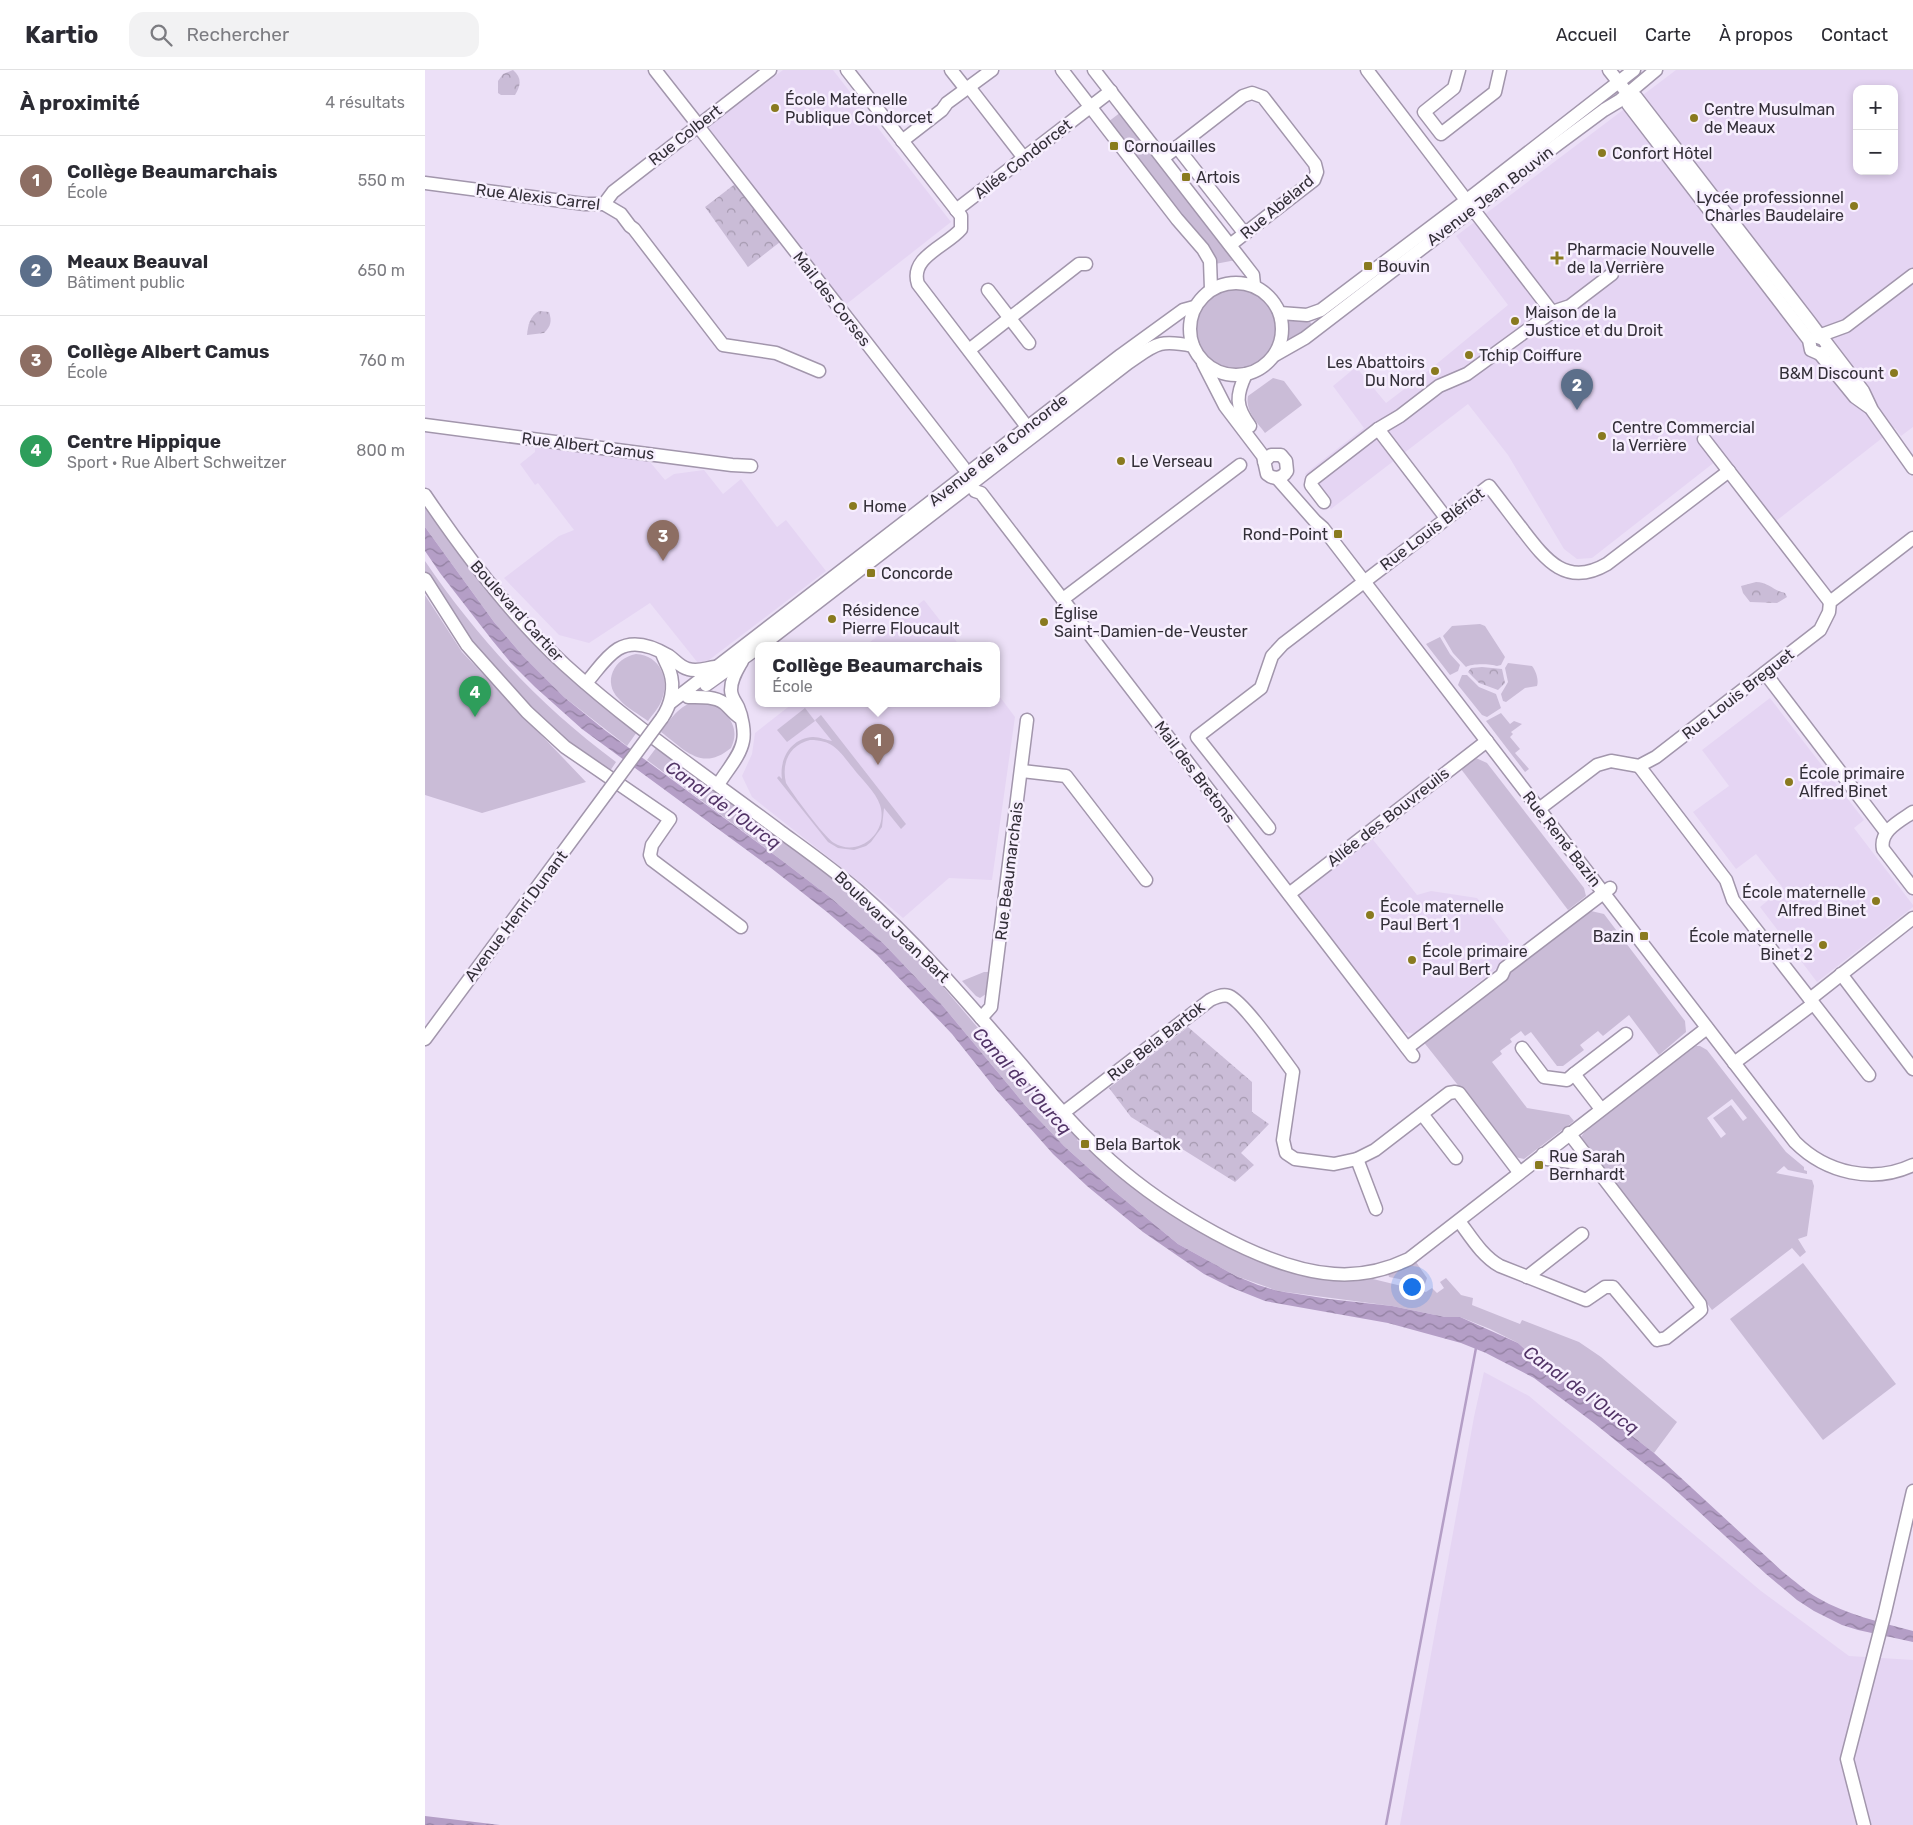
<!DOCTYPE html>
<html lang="fr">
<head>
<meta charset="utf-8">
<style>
	:root { --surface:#fff; --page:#f2f2f3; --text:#2b2b33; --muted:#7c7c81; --line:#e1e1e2; --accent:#2563eb }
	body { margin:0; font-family:Rubik,sans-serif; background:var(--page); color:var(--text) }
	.controls { position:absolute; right:15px; top:15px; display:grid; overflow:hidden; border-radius:10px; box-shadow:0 2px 8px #0003 }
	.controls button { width:45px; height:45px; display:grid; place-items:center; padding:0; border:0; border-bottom:1px solid var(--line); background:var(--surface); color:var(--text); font:25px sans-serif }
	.you { position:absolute; left:986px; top:1216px; width:18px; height:18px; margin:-12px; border:4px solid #fff; border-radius:50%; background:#1a73e8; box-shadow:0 0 0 8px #1a73e833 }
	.badge { display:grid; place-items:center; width:32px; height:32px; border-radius:50%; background:var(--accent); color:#fff; font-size:16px; font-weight:700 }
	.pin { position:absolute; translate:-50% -41px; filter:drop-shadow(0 1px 2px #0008) }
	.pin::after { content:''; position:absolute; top:26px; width:18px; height:15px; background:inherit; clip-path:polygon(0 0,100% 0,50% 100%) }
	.popup { position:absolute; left:330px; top:572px; width:245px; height:65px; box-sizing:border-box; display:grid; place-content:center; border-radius:10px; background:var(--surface); filter:drop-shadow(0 1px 4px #0005); font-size:16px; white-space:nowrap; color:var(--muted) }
	.popup b { font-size:19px; color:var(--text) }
	.popup::after { content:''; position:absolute; left:50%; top:100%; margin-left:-10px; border:10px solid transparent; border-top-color:var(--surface) }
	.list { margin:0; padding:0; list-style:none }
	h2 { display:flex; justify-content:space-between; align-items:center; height:65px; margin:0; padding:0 20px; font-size:21px }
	h2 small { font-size:16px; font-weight:400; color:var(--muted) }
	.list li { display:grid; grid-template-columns:32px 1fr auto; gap:15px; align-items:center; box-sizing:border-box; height:90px; padding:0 20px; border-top:1px solid var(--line) }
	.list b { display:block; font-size:19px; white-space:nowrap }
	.list p { margin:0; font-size:16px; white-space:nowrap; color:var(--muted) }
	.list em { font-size:16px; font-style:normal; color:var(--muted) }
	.icon { flex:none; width:28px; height:28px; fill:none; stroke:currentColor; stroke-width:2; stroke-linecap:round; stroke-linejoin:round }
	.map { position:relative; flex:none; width:1488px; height:1755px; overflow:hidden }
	header { display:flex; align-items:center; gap:30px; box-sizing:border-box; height:70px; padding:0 25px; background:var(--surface); border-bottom:1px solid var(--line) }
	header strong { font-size:24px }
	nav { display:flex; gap:28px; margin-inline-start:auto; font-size:18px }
	.search { width:350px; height:45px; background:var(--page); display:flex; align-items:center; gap:12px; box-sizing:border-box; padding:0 18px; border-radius:15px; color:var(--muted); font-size:19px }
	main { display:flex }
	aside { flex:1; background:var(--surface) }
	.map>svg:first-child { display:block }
</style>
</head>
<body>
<header>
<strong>Kartio</strong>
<div class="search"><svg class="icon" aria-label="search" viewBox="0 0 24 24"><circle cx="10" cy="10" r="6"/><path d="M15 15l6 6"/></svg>Rechercher</div>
<nav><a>Accueil</a><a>Carte</a><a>À propos</a><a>Contact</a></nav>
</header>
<main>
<aside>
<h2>À proximité<small>4 résultats</small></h2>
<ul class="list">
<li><span class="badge" style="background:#8d6e63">1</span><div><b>Collège Beaumarchais</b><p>École</p></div><em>550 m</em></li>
<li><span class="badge" style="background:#5c6f8a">2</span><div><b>Meaux Beauval</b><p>Bâtiment public</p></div><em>650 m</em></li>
<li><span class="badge" style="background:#8d6e63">3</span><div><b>Collège Albert Camus</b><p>École</p></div><em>760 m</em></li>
<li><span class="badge" style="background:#2e9e5b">4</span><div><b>Centre Hippique</b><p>Sport · Rue Albert Schweitzer</p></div><em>800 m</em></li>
</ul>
</aside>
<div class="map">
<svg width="1488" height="1755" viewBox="0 0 1488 1755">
	<defs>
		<pattern id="forest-crowns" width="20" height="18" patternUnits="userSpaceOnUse" patternTransform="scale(1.25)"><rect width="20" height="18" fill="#cabcd7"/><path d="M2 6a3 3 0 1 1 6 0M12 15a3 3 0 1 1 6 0" fill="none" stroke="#a599af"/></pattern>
		<pattern id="water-waves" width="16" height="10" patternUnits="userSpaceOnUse" patternTransform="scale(1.25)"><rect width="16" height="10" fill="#b49ec6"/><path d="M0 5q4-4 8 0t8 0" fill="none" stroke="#9381a2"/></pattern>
	</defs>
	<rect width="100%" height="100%" fill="#ece0f7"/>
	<g fill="#e5d5f3" fill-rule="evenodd">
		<path d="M358,0H408L526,152L419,236L282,58Z"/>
		<path d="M1251,0H1488V357L1476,366L1470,358L1351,451L1300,384L1167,488L1152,489L1139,479L1083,385L1043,334L906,439L880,404L939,358L908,316L931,297L961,333L1003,301L1083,235L1031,166ZM1432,19H1469V101H1432Z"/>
		<path d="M110,377L225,392L240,410L249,404L279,400L298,424L316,409L352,457L361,450L401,501L284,590L273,593L225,533L164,573L134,565L79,508L134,466L149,460L113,413L110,415L95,394L110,382Z"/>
		<path d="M499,530L535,576H440Z"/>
		<path d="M572,623L590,647L567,810L524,808L478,848L450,824L327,727L317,706L327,684L330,663L367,634H572Z"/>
		<path d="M1345,628L1439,750L1429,758L1488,835V837L1392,912L1335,837L1358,818L1331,784L1311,799L1268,742L1304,716L1277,680Z"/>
		<path d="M945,766L992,825L1006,821L1052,828L1090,878L1087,886L989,964L976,961L874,829L875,819Z"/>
		<path d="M1059,1302L1104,1326L1336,1521L1424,1586L1488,1590V1755H975L1049,1347Z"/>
	</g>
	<g fill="#cabcd7" fill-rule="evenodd">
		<path d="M696,42L811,190L790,194L683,52Z"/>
		<circle cx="811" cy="258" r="41"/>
		<path d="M861,249H883L888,256L863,273L861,271Z"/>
		<path d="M848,308L859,311L877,335L840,363C832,352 820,341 823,326Z"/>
		<path d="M0,434L34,482L212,662L202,676L139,627L98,586L69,552L0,457Z"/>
		<path d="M0,491C53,569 115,636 191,692L183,704L138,672L85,621L40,565L0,502Z"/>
		<path d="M0,525L37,582L161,712L57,743L0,725Z"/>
		<path d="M1055,554L1060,556L1080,587L1076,595L1072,596C1066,594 1047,593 1041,597L1028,583L1018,566L1027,556Z"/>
		<path d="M1015,567L1025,584L1035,595L1033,601L1025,605L1001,574Z"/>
		<path d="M211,584C235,585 246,610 236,632C233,639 227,645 223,651C214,644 201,638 194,629C177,612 189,588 211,584Z"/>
		<path d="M1083,593L1107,596C1111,601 1114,610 1112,616L1100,618L1081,632L1078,631L1076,624L1083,612L1080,598Z"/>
		<path d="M1037,605H1042L1054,617L1071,624L1076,638L1062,647L1057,645L1033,615Z"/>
		<path d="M282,629C300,641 317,655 306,678C277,702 260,680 236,662C248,645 259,630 282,629Z"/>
		<path d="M380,638L390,651L362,672L352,660Z"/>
		<path d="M1076,643L1085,654L1089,651L1097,654L1086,662L1088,664L1085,667L1095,679L1090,683L1104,699L1100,702L1061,651Z"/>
		<path d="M396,645L481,754L476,759L459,738L457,757L446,772L441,776L429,780L413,778L403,772L352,708L354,706L357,709C354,689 366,668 388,667C395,667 401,670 407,671L390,650ZM385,670C409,670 414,681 428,698C436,709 451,722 455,735C464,762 434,788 409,773C399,767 367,723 361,713C356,692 365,675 385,670Z"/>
		<path d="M231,678C313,737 397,794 472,863C489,879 505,898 521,916L519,918L565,972L569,969L618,1027L616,1029L653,1069L652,1070L661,1077L663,1075L708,1115L887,1207L909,1210L948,1209L1001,1222L1007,1218L1012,1223L1019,1218L1015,1212L1021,1208L1036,1225L1048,1228L1047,1235L1095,1254L1097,1250L1154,1272L1176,1287L1252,1352L1229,1383L1118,1296L1093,1273L1065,1259L1035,1247H1020L967,1236L853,1221L811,1206L753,1174L689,1121L639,1076L600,1035L517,935L458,873L406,828L355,789L222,690Z"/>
		<path d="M1051,688L1062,693L1159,818L1161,826L1143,840L1036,699Z"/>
		<path d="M1166,841L1179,844L1260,951L1261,962L1234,985L1204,945L1178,966L1173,961L1155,975L1159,980L1138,996H1132L1106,962L1100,966L1096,961L1085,969L1087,972L1075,981L1077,984L1067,992L1102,1038L1144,1045L1149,1051L1099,1089L1090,1087L997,970Z"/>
		<path d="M559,902H563L561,924L555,928L551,926L537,911Z"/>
		<path d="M1271,976H1275L1282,980L1361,1082L1379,1097V1100L1382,1101V1104L1363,1100L1359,1096L1351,1103L1387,1110L1389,1116L1382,1166L1373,1169L1381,1182L1375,1187L1367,1178L1287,1240L1156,1067L1161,1060ZM1307,1029L1322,1048L1318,1051L1306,1035L1288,1048L1301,1064L1296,1068L1282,1048Z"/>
		<path d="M991,1192L1002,1208L1000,1214L964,1207L963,1204Z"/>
		<path d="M1378,1193L1471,1314L1398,1370L1305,1249Z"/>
	</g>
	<g fill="url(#forest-crowns)">
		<path d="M88,0C97,8 96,15 90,25H76L73,23V11L78,4Z"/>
		<path d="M310,114L355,172L323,197L280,137Z"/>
		<path d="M114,241L124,242C127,251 126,256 119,263L102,265C103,255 105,246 114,241Z"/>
		<path d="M1331,512C1343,512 1349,521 1360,523L1362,527L1352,533L1325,532L1318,523L1316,516Z"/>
		<path d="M1057,597L1077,599L1080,613L1073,620L1054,613L1043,602L1046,598Z"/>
		<path d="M763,957L827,1012V1042L844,1054L816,1083L829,1095L810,1112L706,1047L684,1018Z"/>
	</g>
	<g fill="url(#water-waves)">
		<path d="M0,457L69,552L98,586L139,627L181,661L355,789L406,828L458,873L517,935L600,1035L639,1076L689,1121L753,1174L811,1206L833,1215L853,1221L904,1229L967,1236L1020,1247H1035L1093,1273L1118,1296L1229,1383L1358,1502C1370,1511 1380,1521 1393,1528C1422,1545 1455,1552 1488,1561V1572L1433,1560L1417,1555L1389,1541L1372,1530L1341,1504L1243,1413L1169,1353L1109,1308L1061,1283L1036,1273L963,1253L840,1231L805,1217L779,1204L718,1162L662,1116L628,1084L573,1022L527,964L452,885L402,842L346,798L157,659L110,617L86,593L67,570L15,503L0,481Z"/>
		<path d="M0,1746L75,1755H0Z"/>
	</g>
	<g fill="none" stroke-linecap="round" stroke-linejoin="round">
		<path stroke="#b49ec6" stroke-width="2.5" d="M961,1755L1051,1278"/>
		<defs>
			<g id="minor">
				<path d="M230,0L270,51"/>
				<path d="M422,0L536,146V159C522,176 484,187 493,214L606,362"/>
				<path d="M526,0L541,19"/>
				<path d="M637,0L752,149L778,179L785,191L786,219"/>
				<path d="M669,0L828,205L829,215"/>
				<path d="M942,0L1038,126"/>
				<path d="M1034,0L1029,18L999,42L1016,64L1070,22L1075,0"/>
				<path d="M1184,0L1203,24L1211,27L1384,251L1393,263L1392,267"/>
				<path d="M544,17L599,88"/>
				<path d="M1203,24V34L1384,270L1386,280L1395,284L1401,281L1403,276"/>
				<path d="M276,60L538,397"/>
				<path d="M477,71L517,40L522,33L567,0"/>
				<path d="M752,77L820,164"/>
				<path d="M738,88L818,26L827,23L838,27L890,94L892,102L889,110L805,175"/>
				<path d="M0,113L160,134H179L196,144L205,156L209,159L298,275L351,283L394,301"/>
				<path d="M179,134L188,122L345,0"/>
				<path d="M531,140L686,21"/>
				<path d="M1051,143L1127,242"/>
				<circle cx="811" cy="259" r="46"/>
				<path d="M563,220L604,273"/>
				<path d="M855,243L882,245L896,240L1051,123L1209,0"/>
				<path d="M1395,268L1399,264L1421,256L1488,205"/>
				<path d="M1399,270L1438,321L1447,340L1488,398"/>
				<path d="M544,280L654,194H661"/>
				<path d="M1395,284L1430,327L1444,337"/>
				<path d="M850,285L880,268L1133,74L1179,40L1194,31L1231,0"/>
				<path d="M778,293L800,336L838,386L842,404C849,410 857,409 862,401L861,391L856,385H846L839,392"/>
				<path d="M821,304C811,325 810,336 825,356"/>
				<path d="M0,355L307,395L326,396"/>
				<path d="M953,359L1018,444"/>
				<path d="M1279,369L1405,532"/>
				<path d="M852,408L890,451L898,458L1370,1072C1401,1103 1448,1114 1488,1095"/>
				<path d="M550,421L556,423L988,986"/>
				<path d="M0,425C40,484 87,547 140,595C207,656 283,707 356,762C382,781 409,800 433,821C490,871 539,928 589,986C620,1022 650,1059 686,1091C739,1138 837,1199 909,1204C935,1206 961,1200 984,1189L1282,958"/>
				<path d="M899,432L886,415L887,410L953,359L975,346L1014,316L1042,304L1127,242L1145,236L1187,204"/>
				<path d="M0,509L42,575L102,642L140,677L245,749L227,775L225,785L227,790L316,857"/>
				<path d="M638,529L815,395"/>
				<path d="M336,576L703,293C731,274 733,269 768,276"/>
				<path d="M1340,603L1461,762"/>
				<path d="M161,613C171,602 180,587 193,579C210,569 229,577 244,586C251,591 255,597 263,599C273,602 281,598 290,597"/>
				<path d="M281,615L334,577"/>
				<path d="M263,627C275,627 289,626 299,633C304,637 308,643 314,647"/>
				<path d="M245,633L696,285L758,240L769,237"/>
				<path d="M237,648C246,635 250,617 245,602C243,595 239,590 237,583"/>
				<path d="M1214,696L1301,810L1308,830L1444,1005"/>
				<path d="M597,701L641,706L721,810"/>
				<path d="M293,715C301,701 315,687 318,671C320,662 317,646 313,637C310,631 306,627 306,620C306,609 312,600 317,591"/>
				<path d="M1114,739L1172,695L1186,691L1214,696L1231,687L1395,560L1404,542L1405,532L1488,468"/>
				<path d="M1488,742C1475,751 1454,761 1458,779L1488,818"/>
				<path d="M844,758L772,667L836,618L847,586L858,574L1064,416C1075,430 1086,445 1097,459C1120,489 1141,518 1182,494L1304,401"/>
				<path d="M864,824L1062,671"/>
				<path d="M1416,904L1488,999"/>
				<path d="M1385,929L1488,848"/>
				<path d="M556,948L566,937L602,650"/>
				<path d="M0,969L181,724"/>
				<path d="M982,978L1077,905L1080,898L1185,818"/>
				<path d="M1097,978L1119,1007L1142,1010L1149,1004L1176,1039"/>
				<path d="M1309,993L1388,934"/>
				<path d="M1149,1004L1201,964"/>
				<path d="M638,1043L785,930C791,927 797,924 804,926C819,932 856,986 868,1002L858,1070L861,1083L870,1089L909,1094L932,1089L950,1080L1024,1023L1030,1022L1034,1023L1094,1102"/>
				<path d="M997,1044L1031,1088"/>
				<path d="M1118,1084L1122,1089L1162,1094L1166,1092"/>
				<path d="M932,1089L951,1139"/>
				<path d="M1034,1151C1046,1167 1057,1186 1075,1196L1161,1230L1180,1217H1188L1232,1270L1241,1268L1274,1242L1276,1240L1275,1234L1144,1063"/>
				<path d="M1102,1207L1157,1164"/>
				<path d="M1439,1755L1422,1689L1460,1542L1488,1421"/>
			</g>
		</defs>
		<use href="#minor" stroke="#a296ac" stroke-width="15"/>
		<use href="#minor" stroke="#fff" stroke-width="12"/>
		<defs>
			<path id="minor-bridge" d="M181,724L237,648"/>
		</defs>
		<use href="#minor-bridge" stroke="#a296ac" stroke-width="15" stroke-linecap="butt"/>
		<use href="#minor-bridge" stroke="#fff" stroke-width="12"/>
	</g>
	<g fill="#897a1f" stroke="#f7effe" stroke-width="2">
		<circle cx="350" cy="38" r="5"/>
		<circle cx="1269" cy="48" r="5"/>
		<rect x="684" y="71" width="10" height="10" rx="2.5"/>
		<circle cx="1177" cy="83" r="5"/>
		<rect x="756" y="102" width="10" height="10" rx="2.5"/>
		<circle cx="1429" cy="136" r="5"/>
		<path d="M1129.5 180.5h5v5h5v5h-5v5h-5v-5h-5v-5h5z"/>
		<rect x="938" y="191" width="10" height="10" rx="2.5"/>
		<circle cx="1090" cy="251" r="5"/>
		<circle cx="1044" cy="285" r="5"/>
		<circle cx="1010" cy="301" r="5"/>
		<circle cx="1469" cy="303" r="5"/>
		<circle cx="1177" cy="366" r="5"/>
		<circle cx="696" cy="391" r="5"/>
		<circle cx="428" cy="436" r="5"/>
		<rect x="908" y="459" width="10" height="10" rx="2.5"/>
		<rect x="441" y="498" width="10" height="10" rx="2.5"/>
		<circle cx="407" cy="549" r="5"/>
		<circle cx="619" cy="552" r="5"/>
		<circle cx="1364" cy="712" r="5"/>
		<circle cx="1451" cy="831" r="5"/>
		<circle cx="945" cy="845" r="5"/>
		<rect x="1214" y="861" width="10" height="10" rx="2.5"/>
		<circle cx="1398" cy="875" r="5"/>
		<circle cx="987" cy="890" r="5"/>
		<rect x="655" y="1069" width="10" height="10" rx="2.5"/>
		<rect x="1109" y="1090" width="10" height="10" rx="2.5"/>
	</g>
	<g text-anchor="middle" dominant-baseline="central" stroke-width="5" stroke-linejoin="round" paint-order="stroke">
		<g font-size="16" fill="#332f38" stroke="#f7effe" text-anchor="start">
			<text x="360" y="29">École Maternelle<tspan x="360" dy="18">Publique Condorcet</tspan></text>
			<text x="1279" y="39">Centre Musulman<tspan x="1279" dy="18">de Meaux</tspan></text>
			<text x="699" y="76">Cornouailles</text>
			<text x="1187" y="83">Confort Hôtel</text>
			<text x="771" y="107">Artois</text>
			<text x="1419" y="127" text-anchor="end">Lycée professionnel<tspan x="1419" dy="18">Charles Baudelaire</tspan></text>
			<text x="1142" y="179">Pharmacie Nouvelle<tspan x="1142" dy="18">de la Verrière</tspan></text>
			<text x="953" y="196">Bouvin</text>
			<text x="1100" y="242">Maison de la<tspan x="1100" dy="18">Justice et du Droit</tspan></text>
			<text x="1054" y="285">Tchip Coiffure</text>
			<text x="1000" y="292" text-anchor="end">Les Abattoirs<tspan x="1000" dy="18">Du Nord</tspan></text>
			<text x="1459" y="303" text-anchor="end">B&amp;M Discount</text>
			<text x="1187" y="357">Centre Commercial<tspan x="1187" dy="18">la Verrière</tspan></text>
			<text x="706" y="391">Le Verseau</text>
			<text x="438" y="436">Home</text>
			<text x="903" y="464" text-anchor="end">Rond-Point</text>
			<text x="456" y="503">Concorde</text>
			<text x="417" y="540">Résidence<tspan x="417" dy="18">Pierre Floucault</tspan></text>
			<text x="629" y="543">Église<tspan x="629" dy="18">Saint-Damien-de-Veuster</tspan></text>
			<text x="1374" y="703">École primaire<tspan x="1374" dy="18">Alfred Binet</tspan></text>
			<text x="1441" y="822" text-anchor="end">École maternelle<tspan x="1441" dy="18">Alfred Binet</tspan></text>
			<text x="955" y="836">École maternelle<tspan x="955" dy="18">Paul Bert 1</tspan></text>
			<text x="1209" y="866" text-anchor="end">Bazin</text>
			<text x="1388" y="866" text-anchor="end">École maternelle<tspan x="1388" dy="18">Binet 2</tspan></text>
			<text x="997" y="881">École primaire<tspan x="997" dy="18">Paul Bert</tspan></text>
			<text x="670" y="1074">Bela Bartok</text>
			<text x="1124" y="1086">Rue Sarah<tspan x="1124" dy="18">Bernhardt</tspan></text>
		</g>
		<g font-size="16" fill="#332f38" stroke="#f7effe">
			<text transform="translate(260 65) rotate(-38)">Rue Colbert</text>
			<text transform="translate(598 89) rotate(-38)">Allée Condorcet</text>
			<text transform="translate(1065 126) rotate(-37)">Avenue Jean Bouvin</text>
			<text transform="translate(113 127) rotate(7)">Rue Alexis Carrel</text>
			<text transform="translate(852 137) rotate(-40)">Rue Abélard</text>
			<text transform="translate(407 229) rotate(52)">Mail des Corses</text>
			<text transform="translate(163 376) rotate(7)">Rue Albert Camus</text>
			<text transform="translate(573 380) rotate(-38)">Avenue de la Concorde</text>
			<text transform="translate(1007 459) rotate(-37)">Rue Louis Blériot</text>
			<text transform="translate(92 541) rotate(48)">Boulevard Cartier</text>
			<text transform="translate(1313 624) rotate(-38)">Rue Louis Breguet</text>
			<text transform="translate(770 702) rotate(53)">Mail des Bretons</text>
			<text transform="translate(963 747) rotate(-38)">Allée des Bouvreuils</text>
			<text transform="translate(1137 769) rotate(52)">Rue René Bazin</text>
			<text transform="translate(584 801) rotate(-83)">Rue Beaumarchais</text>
			<text transform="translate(91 846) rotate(-53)">Avenue Henri Dunant</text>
			<text transform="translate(467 857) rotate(44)">Boulevard Jean Bart</text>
			<text transform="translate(731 971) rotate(-38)">Rue Bela Bartok</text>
		</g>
		<g font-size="18" font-style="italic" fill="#523467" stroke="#f7effe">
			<text transform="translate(298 735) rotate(36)">Canal de l'Ourcq</text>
			<text transform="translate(597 1011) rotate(48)">Canal de l'Ourcq</text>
			<text transform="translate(1156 1320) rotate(36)">Canal de l'Ourcq</text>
		</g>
	</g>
</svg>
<div class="controls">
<button>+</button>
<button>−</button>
</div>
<div class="you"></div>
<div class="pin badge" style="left:453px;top:695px;background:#8d6e63">1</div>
<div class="popup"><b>Collège Beaumarchais</b>École</div>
<div class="pin badge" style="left:1152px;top:340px;background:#5c6f8a">2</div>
<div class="pin badge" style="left:238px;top:491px;background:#8d6e63">3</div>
<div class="pin badge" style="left:50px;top:647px;background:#2e9e5b">4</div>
</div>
</main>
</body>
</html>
